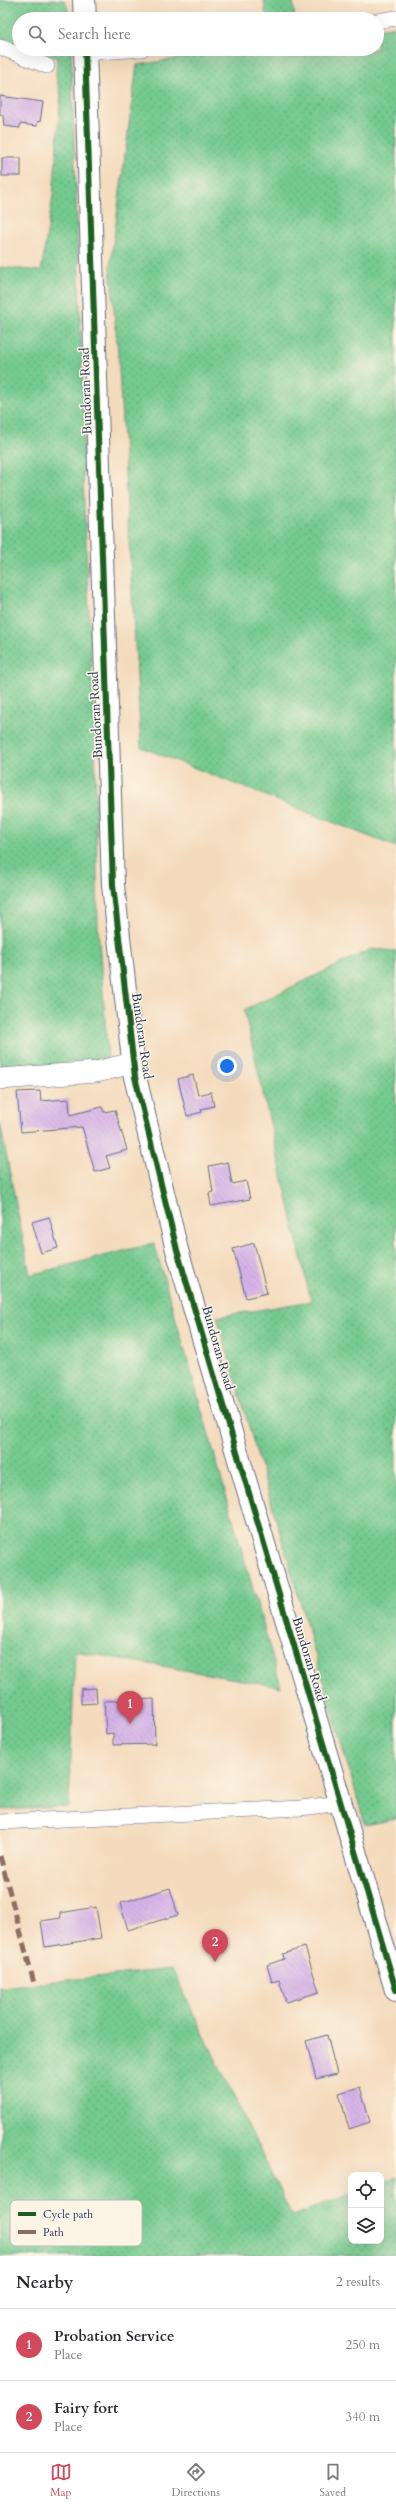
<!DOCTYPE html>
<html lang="en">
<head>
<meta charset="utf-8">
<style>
	:root { --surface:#fff; --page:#f7f7f7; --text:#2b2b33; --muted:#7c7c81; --line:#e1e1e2; --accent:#d1495b }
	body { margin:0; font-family:Cardo,serif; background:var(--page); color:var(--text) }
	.controls { position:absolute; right:12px; bottom:12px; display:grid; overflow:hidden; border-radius:8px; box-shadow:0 4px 16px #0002 }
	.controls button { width:36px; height:36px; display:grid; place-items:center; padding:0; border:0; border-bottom:1px solid var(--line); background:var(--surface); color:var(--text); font:20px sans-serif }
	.you { position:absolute; left:227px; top:1066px; width:14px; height:14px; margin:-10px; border:3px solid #fff; border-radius:50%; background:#1a73e8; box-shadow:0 0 0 6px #1a73e833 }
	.badge { display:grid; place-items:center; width:26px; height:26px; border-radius:50%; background:var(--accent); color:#fff; font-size:13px; font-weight:700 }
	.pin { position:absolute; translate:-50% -33px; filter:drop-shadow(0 1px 2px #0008) }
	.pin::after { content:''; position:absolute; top:21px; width:14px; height:12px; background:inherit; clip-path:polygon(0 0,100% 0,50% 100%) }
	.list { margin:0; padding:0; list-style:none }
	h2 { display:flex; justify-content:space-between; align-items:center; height:52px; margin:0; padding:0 16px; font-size:17px }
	h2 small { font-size:13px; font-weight:400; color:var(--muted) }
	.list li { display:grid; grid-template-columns:26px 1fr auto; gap:12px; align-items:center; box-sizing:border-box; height:72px; padding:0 16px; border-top:1px solid var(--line) }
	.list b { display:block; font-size:15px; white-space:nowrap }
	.list p { margin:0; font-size:13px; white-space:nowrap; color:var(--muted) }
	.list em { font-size:13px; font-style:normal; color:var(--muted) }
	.icon { flex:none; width:22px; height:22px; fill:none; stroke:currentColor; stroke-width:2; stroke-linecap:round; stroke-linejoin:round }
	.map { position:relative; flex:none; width:396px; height:2256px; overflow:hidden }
	.search { position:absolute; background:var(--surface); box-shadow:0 4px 16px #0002; left:12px; right:12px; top:12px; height:44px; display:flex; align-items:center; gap:10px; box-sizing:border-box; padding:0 14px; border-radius:22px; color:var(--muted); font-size:15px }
	.sheet { height:196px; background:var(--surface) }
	nav { display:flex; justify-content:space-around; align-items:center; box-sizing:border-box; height:56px; border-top:1px solid var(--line); background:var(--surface); font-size:11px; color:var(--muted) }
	nav a { display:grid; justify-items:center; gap:2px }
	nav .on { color:var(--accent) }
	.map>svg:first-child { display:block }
</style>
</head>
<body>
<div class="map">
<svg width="396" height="2256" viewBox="0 0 396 2256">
	<defs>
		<pattern id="grass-dots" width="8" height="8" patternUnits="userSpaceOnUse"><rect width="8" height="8" fill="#75ca8f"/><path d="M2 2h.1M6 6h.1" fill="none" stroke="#5fa478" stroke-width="1.8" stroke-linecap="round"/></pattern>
		<pattern id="building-back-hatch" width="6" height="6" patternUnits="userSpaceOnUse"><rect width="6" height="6" fill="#d6b3e8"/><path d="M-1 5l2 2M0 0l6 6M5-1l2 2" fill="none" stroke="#b79ac9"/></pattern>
	</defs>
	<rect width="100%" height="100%" fill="#fcf5e5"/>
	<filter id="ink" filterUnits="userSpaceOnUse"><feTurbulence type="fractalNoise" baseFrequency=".025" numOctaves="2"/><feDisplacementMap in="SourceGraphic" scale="8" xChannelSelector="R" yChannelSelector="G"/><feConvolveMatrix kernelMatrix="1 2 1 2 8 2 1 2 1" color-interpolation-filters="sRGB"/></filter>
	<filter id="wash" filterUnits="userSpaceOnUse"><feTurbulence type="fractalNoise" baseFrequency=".012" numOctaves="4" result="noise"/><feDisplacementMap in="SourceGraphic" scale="16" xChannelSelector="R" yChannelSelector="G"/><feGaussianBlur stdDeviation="0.9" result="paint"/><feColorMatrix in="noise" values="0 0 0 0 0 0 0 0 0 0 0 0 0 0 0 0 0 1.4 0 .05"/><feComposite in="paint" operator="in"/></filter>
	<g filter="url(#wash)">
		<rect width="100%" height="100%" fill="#f4dbbd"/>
		<g fill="url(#grass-dots)" stroke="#487c76">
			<path d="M0,0H64L68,9L69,19H19V44L0,37Z"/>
			<path d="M264,0H293L295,19H266Z"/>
			<path d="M396,26V847L141,747L118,353L110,267L137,65L239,49H377V29Z"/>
			<path d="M33,49H71L84,428L83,478L95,747L98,928L108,1058L0,1070V267L41,271L53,196L61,95L56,77L57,58Z"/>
			<path d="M371,949L396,951V1819L365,1825L217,1317L311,1301L244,1010Z"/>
			<path d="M0,1123L30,1275L154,1243L281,1687L75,1651L69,1807L0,1810Z"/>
			<path d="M172,1969L292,2216L351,2194V2241H381V2183L396,2177V2256H0V1987Z"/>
		</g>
		<g id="blocks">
			<g fill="url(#building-back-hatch)">
				<path d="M0,96L43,102L40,122L38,121L37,126L20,124V128L4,126L3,115H0Z"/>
				<rect x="2" y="158" width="19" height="18"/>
				<path d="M193,1075L198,1095L211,1092L214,1106L201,1109L202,1112L187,1116L178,1079Z"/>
				<path d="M40,1091L41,1101L69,1099L70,1115L102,1107L104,1112L115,1110L127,1150L106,1156L110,1168L95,1172L82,1127L21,1132L17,1092Z"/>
				<path d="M228,1162L232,1184L246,1181L250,1199L211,1206L209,1193L213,1192L209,1166Z"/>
				<path d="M49,1217L58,1248L41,1253L32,1222Z"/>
				<path d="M254,1243L267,1293L246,1298L233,1249Z"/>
				<path d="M96,1688L97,1703L81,1704V1689Z"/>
				<path d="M154,1699L155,1744L113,1745V1733L106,1734L104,1701Z"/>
				<path d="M170,1888L178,1915L128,1930L120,1903Z"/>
				<path d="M96,1907L101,1938L45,1947L41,1921L61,1918L60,1913Z"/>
				<path d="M305,1947L319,1992L286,2002L279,1980L272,1982L267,1965L284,1959L283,1954Z"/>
				<path d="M327,2035L337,2074L316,2079L306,2041Z"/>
				<path d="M360,2087L370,2122L349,2129L339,2093Z"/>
			</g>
		</g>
	</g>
	<g filter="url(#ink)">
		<use href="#blocks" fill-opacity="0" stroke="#676b7f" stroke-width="1"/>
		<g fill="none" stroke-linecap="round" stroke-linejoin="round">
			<defs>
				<g id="street">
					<path d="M377,21L396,18"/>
					<path d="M0,47L47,66"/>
					<path d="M85,53L142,49"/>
					<path d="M0,1822L301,1808L340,1803"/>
				</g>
				<path id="secondary" d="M0,1079L96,1072L133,1063"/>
				<g id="highway">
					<path d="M84,0L85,19"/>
					<path d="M85,49L113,885L135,1077L177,1250L396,1990"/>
				</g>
			</defs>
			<use href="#street" stroke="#676b7f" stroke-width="16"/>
			<use href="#secondary" stroke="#676b7f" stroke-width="22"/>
			<use href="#highway" stroke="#676b7f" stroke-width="24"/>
			<use href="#street" stroke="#fff" stroke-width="15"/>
			<use href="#secondary" stroke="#fff" stroke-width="21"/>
			<use href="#highway" stroke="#fff" stroke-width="22"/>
			<path stroke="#8d6e63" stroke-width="5" stroke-dasharray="10 5" stroke-linecap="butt" d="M0,1856L34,1983"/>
			<defs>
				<path id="cycleway" d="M85,49L113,885L135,1077L177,1250L396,1990"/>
			</defs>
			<use href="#cycleway" stroke="#fcf5e5" stroke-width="8"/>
			<use href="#cycleway" stroke="#1b5e20" stroke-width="6"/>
		</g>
	</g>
	<g text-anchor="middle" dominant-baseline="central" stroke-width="3" stroke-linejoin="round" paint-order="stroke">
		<g font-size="13" fill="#1b2f5e" stroke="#fcf5e5">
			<text transform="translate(86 391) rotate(-92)">Bundoran Road</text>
			<text transform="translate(96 715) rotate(-93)">Bundoran Road</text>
			<text transform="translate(142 1036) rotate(82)">Bundoran Road</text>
			<text transform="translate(218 1348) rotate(74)">Bundoran Road</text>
			<text transform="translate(309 1659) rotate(73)">Bundoran Road</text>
		</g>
	</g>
	<rect x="10" y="2200" width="132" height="46" rx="6" fill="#fcf5e5" stroke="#b8babc" stroke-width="1"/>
	<rect x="18" y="2212" width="18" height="4" fill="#1b5e20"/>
	<rect x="18" y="2230" width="18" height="4" fill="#8d6e63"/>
	<g font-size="11" fill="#1b2f5e">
		<text x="43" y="2218">Cycle path</text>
		<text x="43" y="2236">Path</text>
	</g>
</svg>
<div class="controls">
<button><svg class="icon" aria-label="locate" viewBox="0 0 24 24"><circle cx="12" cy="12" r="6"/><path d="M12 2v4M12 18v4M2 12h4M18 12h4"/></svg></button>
<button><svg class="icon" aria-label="layers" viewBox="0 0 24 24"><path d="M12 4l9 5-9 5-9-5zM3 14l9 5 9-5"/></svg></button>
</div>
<div class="you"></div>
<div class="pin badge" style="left:130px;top:1724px">1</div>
<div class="pin badge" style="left:215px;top:1962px">2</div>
<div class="search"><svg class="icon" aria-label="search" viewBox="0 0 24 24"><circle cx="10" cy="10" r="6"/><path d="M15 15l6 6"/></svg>Search here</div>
</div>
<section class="sheet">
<h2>Nearby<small>2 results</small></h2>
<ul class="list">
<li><span class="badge">1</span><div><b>Probation Service</b><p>Place</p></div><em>250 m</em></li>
<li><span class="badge">2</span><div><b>Fairy fort</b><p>Place</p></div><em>340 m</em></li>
</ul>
</section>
<nav>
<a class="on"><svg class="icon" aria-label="map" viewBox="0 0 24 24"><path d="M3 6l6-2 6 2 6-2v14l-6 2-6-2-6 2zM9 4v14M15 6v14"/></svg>Map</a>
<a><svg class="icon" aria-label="directions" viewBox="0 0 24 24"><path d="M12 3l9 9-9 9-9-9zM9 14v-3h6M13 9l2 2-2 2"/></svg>Directions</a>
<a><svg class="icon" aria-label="saved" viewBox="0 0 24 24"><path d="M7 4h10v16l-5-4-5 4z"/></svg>Saved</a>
</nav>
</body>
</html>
